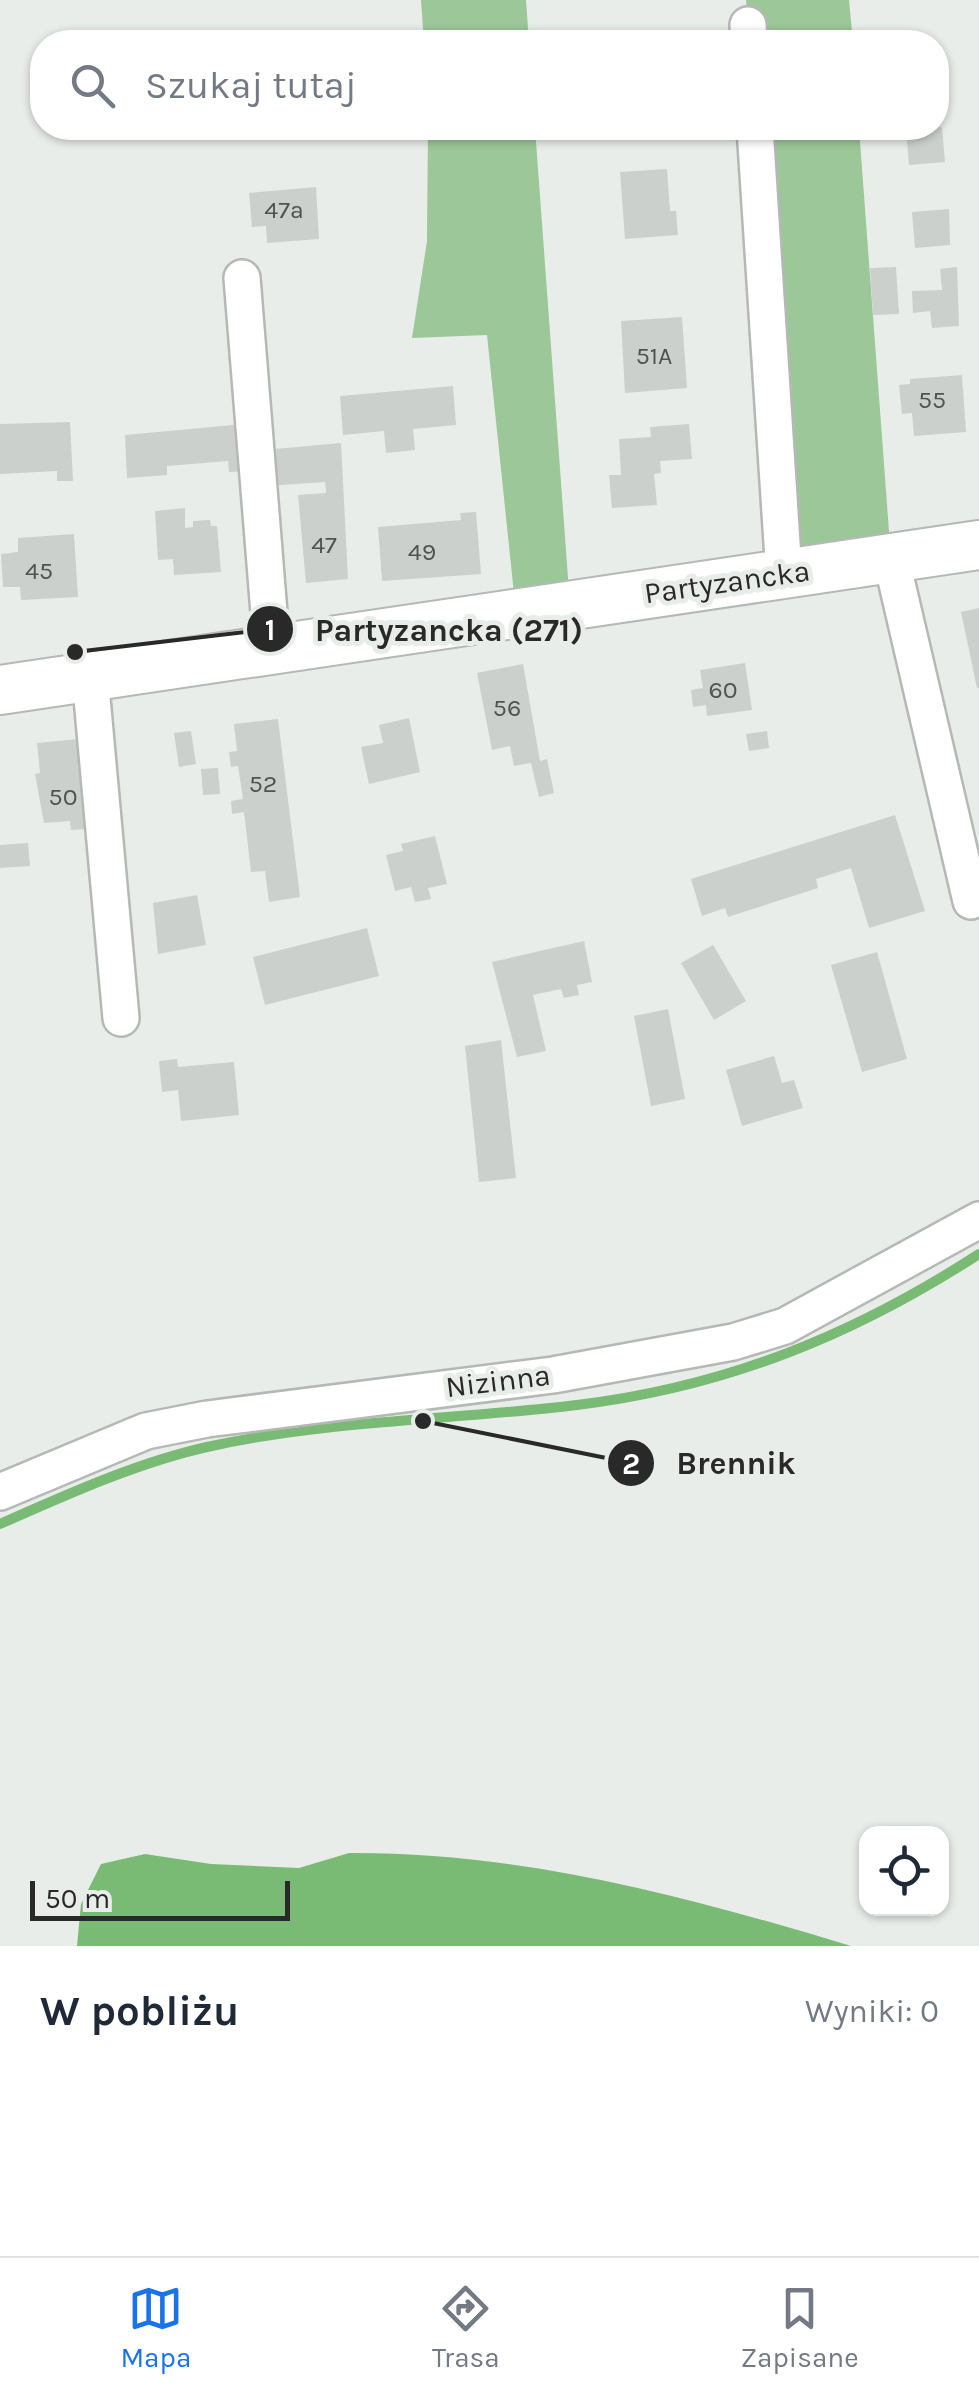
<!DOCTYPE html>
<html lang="pl">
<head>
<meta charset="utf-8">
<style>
	:root { --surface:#fff; --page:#f2f2f3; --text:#1f2937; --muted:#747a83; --line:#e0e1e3; --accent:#1a73e8 }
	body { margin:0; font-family:Karla,sans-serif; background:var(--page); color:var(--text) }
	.controls { position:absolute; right:30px; bottom:30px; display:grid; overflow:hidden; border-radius:20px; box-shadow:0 2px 8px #0004 }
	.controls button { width:90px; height:90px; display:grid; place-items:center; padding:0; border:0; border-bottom:2px solid var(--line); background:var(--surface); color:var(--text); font:50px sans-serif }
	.scale { position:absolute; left:30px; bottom:25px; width:260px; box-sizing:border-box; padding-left:10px; border:5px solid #282928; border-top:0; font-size:28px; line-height:35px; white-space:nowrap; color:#282928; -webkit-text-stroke:8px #e9ede9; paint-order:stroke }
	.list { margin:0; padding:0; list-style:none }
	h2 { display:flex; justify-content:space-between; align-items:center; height:130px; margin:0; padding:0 40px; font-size:42px }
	h2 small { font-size:32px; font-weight:400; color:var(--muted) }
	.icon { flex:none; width:55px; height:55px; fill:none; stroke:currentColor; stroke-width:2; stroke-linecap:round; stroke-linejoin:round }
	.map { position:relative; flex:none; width:979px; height:1946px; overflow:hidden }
	.search { position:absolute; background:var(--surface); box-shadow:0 2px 8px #0004; left:30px; right:30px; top:30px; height:110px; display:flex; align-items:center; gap:25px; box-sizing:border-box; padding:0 35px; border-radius:40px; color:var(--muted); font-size:38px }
	.sheet { height:310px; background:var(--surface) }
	nav { display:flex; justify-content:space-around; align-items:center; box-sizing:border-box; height:140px; border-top:2px solid var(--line); background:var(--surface); font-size:28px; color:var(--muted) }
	nav a { display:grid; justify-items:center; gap:5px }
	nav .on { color:var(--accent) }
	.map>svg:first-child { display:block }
</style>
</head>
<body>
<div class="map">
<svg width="979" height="1946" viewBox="0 0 979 1946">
	<rect width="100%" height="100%" fill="#e9ede9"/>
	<g fill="#9cc798">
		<path d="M421,0H526L529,42H424Z"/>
		<path d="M746,0H849L853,42H749Z"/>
		<path d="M428,128H535L570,605L516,613L487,335L412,338L427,241Z"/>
		<path d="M755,128H859L891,558L784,574Z"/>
	</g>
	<path fill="#79ba74" d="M349,1853C522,1852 686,1896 851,1946H77L81,1904L101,1864L145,1854L211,1864L299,1868Z"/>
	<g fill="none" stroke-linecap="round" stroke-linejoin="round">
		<path stroke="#79ba74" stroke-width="10" d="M0,1524C66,1495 136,1463 207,1447C327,1420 455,1420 577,1405C726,1387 854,1335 979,1254"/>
	</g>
	<g fill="#ccd0cc">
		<path d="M942,127L945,162L909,165L906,129Z"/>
		<path d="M589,128H628L629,130L589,133Z"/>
		<path d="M667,169L670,211H676L678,235L625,239L620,172Z"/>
		<path d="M316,187L319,239L267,243L266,226L252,227L249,193Z"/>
		<path d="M949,209L950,245L915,248L912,212Z"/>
		<path d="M896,267L899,314L873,315L870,268Z"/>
		<path d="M957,267L959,326L932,328L930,311L913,313L912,291L942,290L940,269Z"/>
		<path d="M682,317L687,388L625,393L621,321Z"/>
		<path d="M962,375L966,432L914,436L912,413L902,414L899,385L910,384V379Z"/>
		<path d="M453,386L456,425L413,429L415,450L386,453L384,431L343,435L340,396Z"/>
		<path d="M70,422L73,481H57V471L0,474V424Z"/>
		<path d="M244,424L248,471L229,472L228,461L167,466V475L127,478L125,435Z"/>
		<path d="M689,424L692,459L660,461L661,473L654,474L657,505L612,508L609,475H621L619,439L651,437L650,427Z"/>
		<path d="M341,443L348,579L306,583L298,495L326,493L325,482L267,486L264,450Z"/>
		<path d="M185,508V528L193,527V521L210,520L211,526H217L221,572L174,575L173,559L158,560L155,511Z"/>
		<path d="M476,512L481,574L382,581L378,527L461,520L460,513Z"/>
		<path d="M74,534L78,597L21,600L20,587H3L1,554L18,552V538Z"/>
		<path d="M979,608V688H977L961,612Z"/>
		<path d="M745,663L752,710L707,716L706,705L693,707L691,690L703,688L700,670Z"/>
		<path d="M523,664L540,761L547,759L554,793L539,797L531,763L514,766L510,746L492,750L477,673Z"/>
		<path d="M409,718L420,772L369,784L361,747L383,743L379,725Z"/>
		<path d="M278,719L300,897L269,902L265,871L251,872L244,812L232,814L231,801L243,799L238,766L231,767L229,752L237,751L234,724Z"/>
		<path d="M191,731L196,764L179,767L174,733Z"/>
		<path d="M767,731L769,748L749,751L746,734Z"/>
		<path d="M79,739L88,829L71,830L70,821L44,823L35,774L40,773L37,743Z"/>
		<path d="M218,768L220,794L203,795L201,769Z"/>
		<path d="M895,815L925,911L869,928L851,868L816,879L818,888L728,917L725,908L702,916L691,879Z"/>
		<path d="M435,836L447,884L428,888L431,899L415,902L411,887L395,891L386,855L403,851L401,844Z"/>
		<path d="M28,843L30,866L0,868V845Z"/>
		<path d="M197,895L206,945L158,954L153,903Z"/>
		<path d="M367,928L379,976L265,1005L253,957Z"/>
		<path d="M584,941L592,982L577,985L579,995L564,998L561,989L533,995L546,1051L517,1057L492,962Z"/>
		<path d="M713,945L746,1001L714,1020L681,963Z"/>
		<path d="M877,952L907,1059L862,1072L831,965Z"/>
		<path d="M668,1009L685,1099L651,1106L634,1016Z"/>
		<path d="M501,1040L516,1178L479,1182L465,1046Z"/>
		<path d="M774,1056L782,1083L794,1080L803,1108L742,1126L726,1070Z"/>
		<path d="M177,1059L178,1067L234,1062L239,1115L181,1121L178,1090L162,1092L159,1061Z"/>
	</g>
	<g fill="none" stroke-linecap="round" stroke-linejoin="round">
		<defs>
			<g id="minor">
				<path d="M748,25L749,42"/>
				<path d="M755,128L784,574"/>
				<path d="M242,278L272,650"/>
				<path d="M891,558L971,901"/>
				<path d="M90,676L121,1018"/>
				<path d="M0,1492L146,1431L207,1419L553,1375L733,1342L785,1326L979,1220"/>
			</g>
			<path id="secondary" d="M0,690L979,545"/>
		</defs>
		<use href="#minor" stroke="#b5b9b5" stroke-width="40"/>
		<use href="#secondary" stroke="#b5b9b5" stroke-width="52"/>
		<use href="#minor" stroke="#fff" stroke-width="35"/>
		<use href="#secondary" stroke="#fff" stroke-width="48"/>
	</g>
	<g text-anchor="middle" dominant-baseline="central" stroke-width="10" stroke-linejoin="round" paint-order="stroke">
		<g font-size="25" fill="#515351">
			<text x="284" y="209">47a</text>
			<text x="654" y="355">51A</text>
			<text x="932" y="399">55</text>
			<text x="324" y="544">47</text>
			<text x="422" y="551">49</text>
			<text x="39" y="570">45</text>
			<text x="723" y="689">60</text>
			<text x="507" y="707">56</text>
			<text x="263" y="783">52</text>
			<text x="63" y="796">50</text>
		</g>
		<g font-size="30" fill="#282928" stroke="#e9ede9">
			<text transform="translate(727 582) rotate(-8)">Partyzancka</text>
			<text transform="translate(498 1381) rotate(-7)">Nizinna</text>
		</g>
	</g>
	<path fill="none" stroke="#282928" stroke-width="4" d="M75 652L270 629M423 1421L631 1463"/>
	<g fill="#282928" stroke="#e9ede9" stroke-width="4">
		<circle cx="75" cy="652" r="10"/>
		<circle cx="423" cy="1421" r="10"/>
		<circle cx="270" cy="629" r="25"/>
		<circle cx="631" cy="1463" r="25"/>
	</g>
	<g font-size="30" text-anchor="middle" font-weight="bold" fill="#fff">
		<text x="270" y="640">1</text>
		<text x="631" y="1474">2</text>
	</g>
	<g font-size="32" text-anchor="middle" font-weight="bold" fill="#282928" stroke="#e9ede9" stroke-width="10" stroke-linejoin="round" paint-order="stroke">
		<text x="449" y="641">Partyzancka (271)</text>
		<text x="736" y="1474">Brennik</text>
	</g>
</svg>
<div class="controls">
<button><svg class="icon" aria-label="locate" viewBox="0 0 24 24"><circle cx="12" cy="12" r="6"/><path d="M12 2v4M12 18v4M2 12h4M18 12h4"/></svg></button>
</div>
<div class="scale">50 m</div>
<div class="search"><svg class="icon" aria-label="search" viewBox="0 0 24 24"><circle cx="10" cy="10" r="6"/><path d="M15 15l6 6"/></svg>Szukaj tutaj</div>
</div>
<section class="sheet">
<h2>W pobliżu<small>Wyniki: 0</small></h2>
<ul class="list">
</ul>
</section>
<nav>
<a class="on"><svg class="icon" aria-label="map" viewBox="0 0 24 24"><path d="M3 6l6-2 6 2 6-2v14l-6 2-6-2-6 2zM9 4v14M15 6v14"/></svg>Mapa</a>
<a><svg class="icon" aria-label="directions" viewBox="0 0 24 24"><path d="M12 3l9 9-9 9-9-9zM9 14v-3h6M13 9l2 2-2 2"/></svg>Trasa</a>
<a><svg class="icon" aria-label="saved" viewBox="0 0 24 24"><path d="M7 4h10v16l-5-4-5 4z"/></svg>Zapisane</a>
</nav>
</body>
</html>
